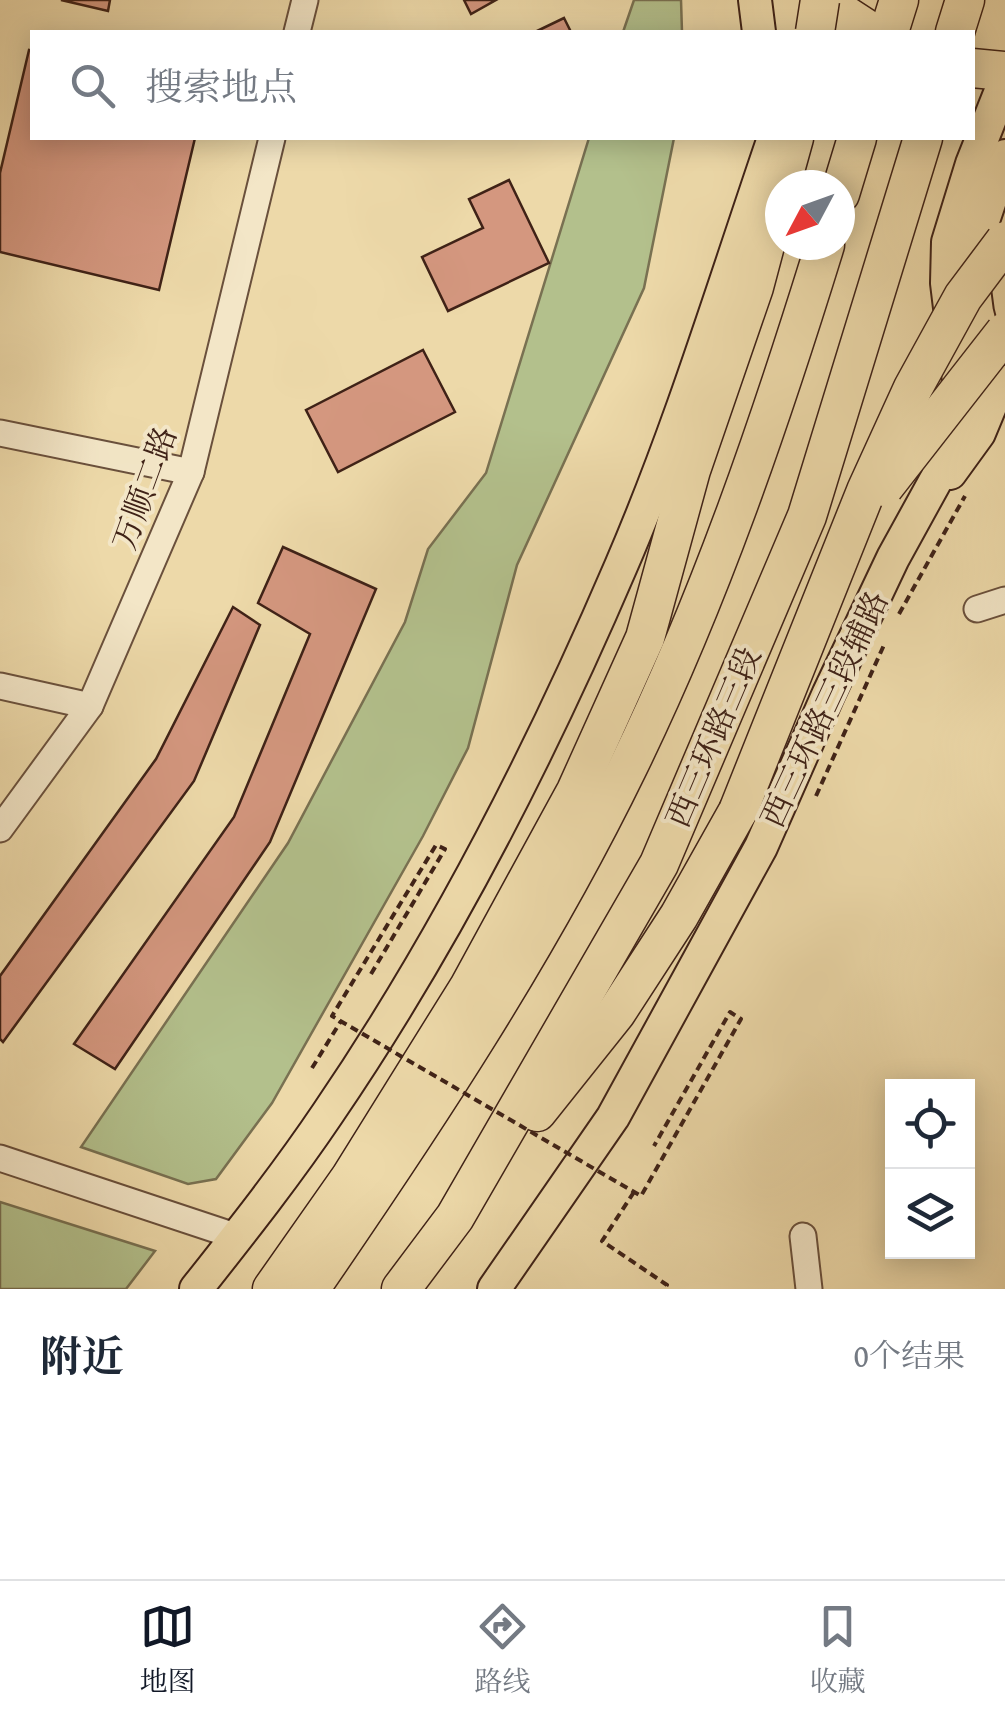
<!DOCTYPE html>
<html lang="zh">
<head>
<meta charset="utf-8">
<style>
	:root { --surface:#fff; --page:#f2f2f3; --text:#1f2937; --muted:#747a83; --line:#e0e1e3; --accent:#111827 }
	body { margin:0; font-family:"Gentium Book Plus","Noto Serif SC",serif; background:var(--page); color:var(--text) }
	.controls { position:absolute; right:30px; bottom:30px; display:grid; overflow:hidden; border-radius:0px; box-shadow:0 5px 25px #0003 }
	.controls button { width:90px; height:90px; display:grid; place-items:center; padding:0; border:0; border-bottom:2px solid var(--line); background:var(--surface); color:var(--text); font:50px sans-serif }
	.compass { position:absolute; left:765px; top:170px; width:90px; height:90px; border-radius:50%; background:var(--surface); box-shadow:0 5px 25px #0003; rotate:229deg }
	.list { margin:0; padding:0; list-style:none }
	h2 { display:flex; justify-content:space-between; align-items:center; height:130px; margin:0; padding:0 40px; font-size:42px }
	h2 small { font-size:32px; font-weight:400; color:var(--muted) }
	.icon { flex:none; width:55px; height:55px; fill:none; stroke:currentColor; stroke-width:2; stroke-linecap:round; stroke-linejoin:round }
	.map { position:relative; flex:none; width:1005px; height:1289px; overflow:hidden }
	.search { position:absolute; background:var(--surface); box-shadow:0 5px 25px #0003; left:30px; right:30px; top:30px; height:110px; display:flex; align-items:center; gap:25px; box-sizing:border-box; padding:0 35px; border-radius:0px; color:var(--muted); font-size:38px }
	.sheet { height:290px; background:var(--surface) }
	nav { display:flex; justify-content:space-around; align-items:center; box-sizing:border-box; height:140px; border-top:2px solid var(--line); background:var(--surface); font-size:28px; color:var(--muted) }
	nav a { display:grid; justify-items:center; gap:5px }
	nav .on { color:var(--accent) }
	.map>svg:first-child { display:block }
</style>
</head>
<body>
<div class="map">
<svg width="1005" height="1289" viewBox="0 0 1005 1289">
	<rect width="100%" height="100%" fill="#edd9a9"/>
	<filter id="stains"><feTurbulence type="fractalNoise" baseFrequency=".002" numOctaves="4"/><feColorMatrix values="0 0 0 0 .2 0 0 0 0 .09 0 0 0 0 .02 0 0 0 .5 -.17"/></filter>
	<radialGradient id="worn" r=".72"><stop offset=".6" stop-color="#630" stop-opacity="0"/><stop offset="1" stop-color="#630" stop-opacity=".3"/></radialGradient>
	<g fill="#b3c08c" stroke="#797152" stroke-width="2.5">
		<path d="M634,0H681L682,32H623Z"/>
		<path d="M589,138H674L644,288L517,565L468,748L423,836L272,1103L216,1179L188,1184L81,1147L288,843L405,622L428,549L486,473Z"/>
		<path d="M0,1202L155,1251L126,1289H0Z"/>
	</g>
	<g fill="#d4977f" stroke="#3f2217" stroke-width="2.5">
		<path d="M61,0H110L108,11Z"/>
		<path d="M464,0H496L471,14Z"/>
		<path d="M564,18L571,32H535Z"/>
		<path d="M29,50L32,51V138H195L159,290L0,252V173Z"/>
		<path d="M509,180L549,263L448,311L422,257L483,228L469,199Z"/>
		<path d="M423,350L455,412L338,472L306,410Z"/>
		<path d="M283,547L376,589L270,842L115,1069L74,1044L234,817L310,634L258,603Z"/>
		<path d="M233,607L260,625L194,781L3,1042L0,1039V976L156,759Z"/>
	</g>
	<g fill="none" stroke-linecap="round" stroke-linejoin="round">
		<defs>
			<g id="minor">
				<path d="M297,32L305,0"/>
				<path d="M0,433L191,472"/>
				<path d="M977,609L1005,600"/>
				<path d="M0,686L90,706"/>
				<path d="M0,829L90,706L191,472L272,138"/>
				<path d="M0,1158L238,1237"/>
				<path d="M803,1236L809,1289"/>
			</g>
			<g id="major">
				<path d="M755,0L759,32"/>
				<path d="M950,473L979,433L993,399L992,372L977,312L970,259L1005,156"/>
				<path d="M196,1289C241,1232 287,1174 328,1113C444,943 540,755 621,566C681,427 725,281 774,138"/>
				<path d="M494,1289L613,1117L761,847L829,693L893,558L937,478L955,427L961,398L947,283L948,242L972,164L1005,81"/>
			</g>
			<g id="highway">
				<path d="M829,0L842,13L871,32"/>
				<path d="M889,32L899,0"/>
				<path d="M955,32L965,0"/>
				<path d="M972,68L1005,71"/>
				<path d="M781,185L794,138"/>
				<path d="M840,194L857,138"/>
				<path d="M537,1112L616,1013L679,916L738,811"/>
				<path d="M272,1289L350,1178L469,987L576,791L645,638L691,470L754,287L780,189"/>
				<path d="M310,1289C425,1122 539,950 628,767C710,599 770,423 825,245"/>
				<path d="M401,1289L455,1217L659,864L807,516L923,138"/>
			</g>
		</defs>
		<use href="#minor" stroke="#6a503c" stroke-width="29"/>
		<use href="#major" stroke="#3f2217" stroke-width="36"/>
		<use href="#highway" stroke="#3f2217" stroke-width="41"/>
		<g stroke="#3f2217" stroke-width="4" stroke-dasharray="8 5" stroke-linecap="butt">
			<path d="M899,614L965,496"/>
			<path d="M816,796L884,645"/>
			<path d="M312,1068L341,1021"/>
			<path d="M634,1192L602,1241L667,1285L663,1289"/>
		</g>
		<use href="#minor" stroke="#f3e6c7" stroke-width="25"/>
		<use href="#major" stroke="#edd9a9" stroke-width="32"/>
		<use href="#highway" stroke="#edd9a9" stroke-width="38"/>
		<defs>
			<g id="highway-bridge">
				<path d="M815,32L820,0"/>
				<path d="M884,487L1005,332"/>
				<path d="M738,811L866,491L913,388L963,297L1005,241"/>
			</g>
		</defs>
		<use href="#highway-bridge" stroke="#3f2217" stroke-width="41" stroke-linecap="butt"/>
		<path stroke="#3f2217" stroke-width="4" stroke-dasharray="8 5" stroke-linecap="butt" d="M371,974L445,849L436,845L332,1016L641,1196L741,1019L730,1012L654,1146"/>
		<use href="#highway-bridge" stroke="#edd9a9" stroke-width="38"/>
	</g>
	<g text-anchor="middle" dominant-baseline="central" stroke-width="8" stroke-linejoin="round" paint-order="stroke">
		<g font-size="32" fill="#3f2217" stroke="#f3e6c7">
			<text transform="translate(144 488) rotate(-70)">万顺二路</text>
			<text transform="translate(824 709) rotate(-65)">西三环路三段辅路</text>
			<text transform="translate(713 737) rotate(-67)">西三环路三段</text>
		</g>
	</g>
	<rect width="100%" height="100%" filter="url(#stains)"/>
	<rect width="100%" height="100%" fill="url(#worn)"/>
</svg>
<div class="controls">
<button><svg class="icon" aria-label="locate" viewBox="0 0 24 24"><circle cx="12" cy="12" r="6"/><path d="M12 2v4M12 18v4M2 12h4M18 12h4"/></svg></button>
<button><svg class="icon" aria-label="layers" viewBox="0 0 24 24"><path d="M12 4l9 5-9 5-9-5zM3 14l9 5 9-5"/></svg></button>
</div>
<svg class="compass" viewBox="-18 -18 36 36"><path d="M0-13l5 13h-10z" fill="#e53935"/><path d="M0 13l5-13h-10z" fill="#747a83"/></svg>
<div class="search"><svg class="icon" aria-label="search" viewBox="0 0 24 24"><circle cx="10" cy="10" r="6"/><path d="M15 15l6 6"/></svg>搜索地点</div>
</div>
<section class="sheet">
<h2>附近<small>0个结果</small></h2>
<ul class="list">
</ul>
</section>
<nav>
<a class="on"><svg class="icon" aria-label="map" viewBox="0 0 24 24"><path d="M3 6l6-2 6 2 6-2v14l-6 2-6-2-6 2zM9 4v14M15 6v14"/></svg>地图</a>
<a><svg class="icon" aria-label="directions" viewBox="0 0 24 24"><path d="M12 3l9 9-9 9-9-9zM9 14v-3h6M13 9l2 2-2 2"/></svg>路线</a>
<a><svg class="icon" aria-label="saved" viewBox="0 0 24 24"><path d="M7 4h10v16l-5-4-5 4z"/></svg>收藏</a>
</nav>
</body>
</html>
